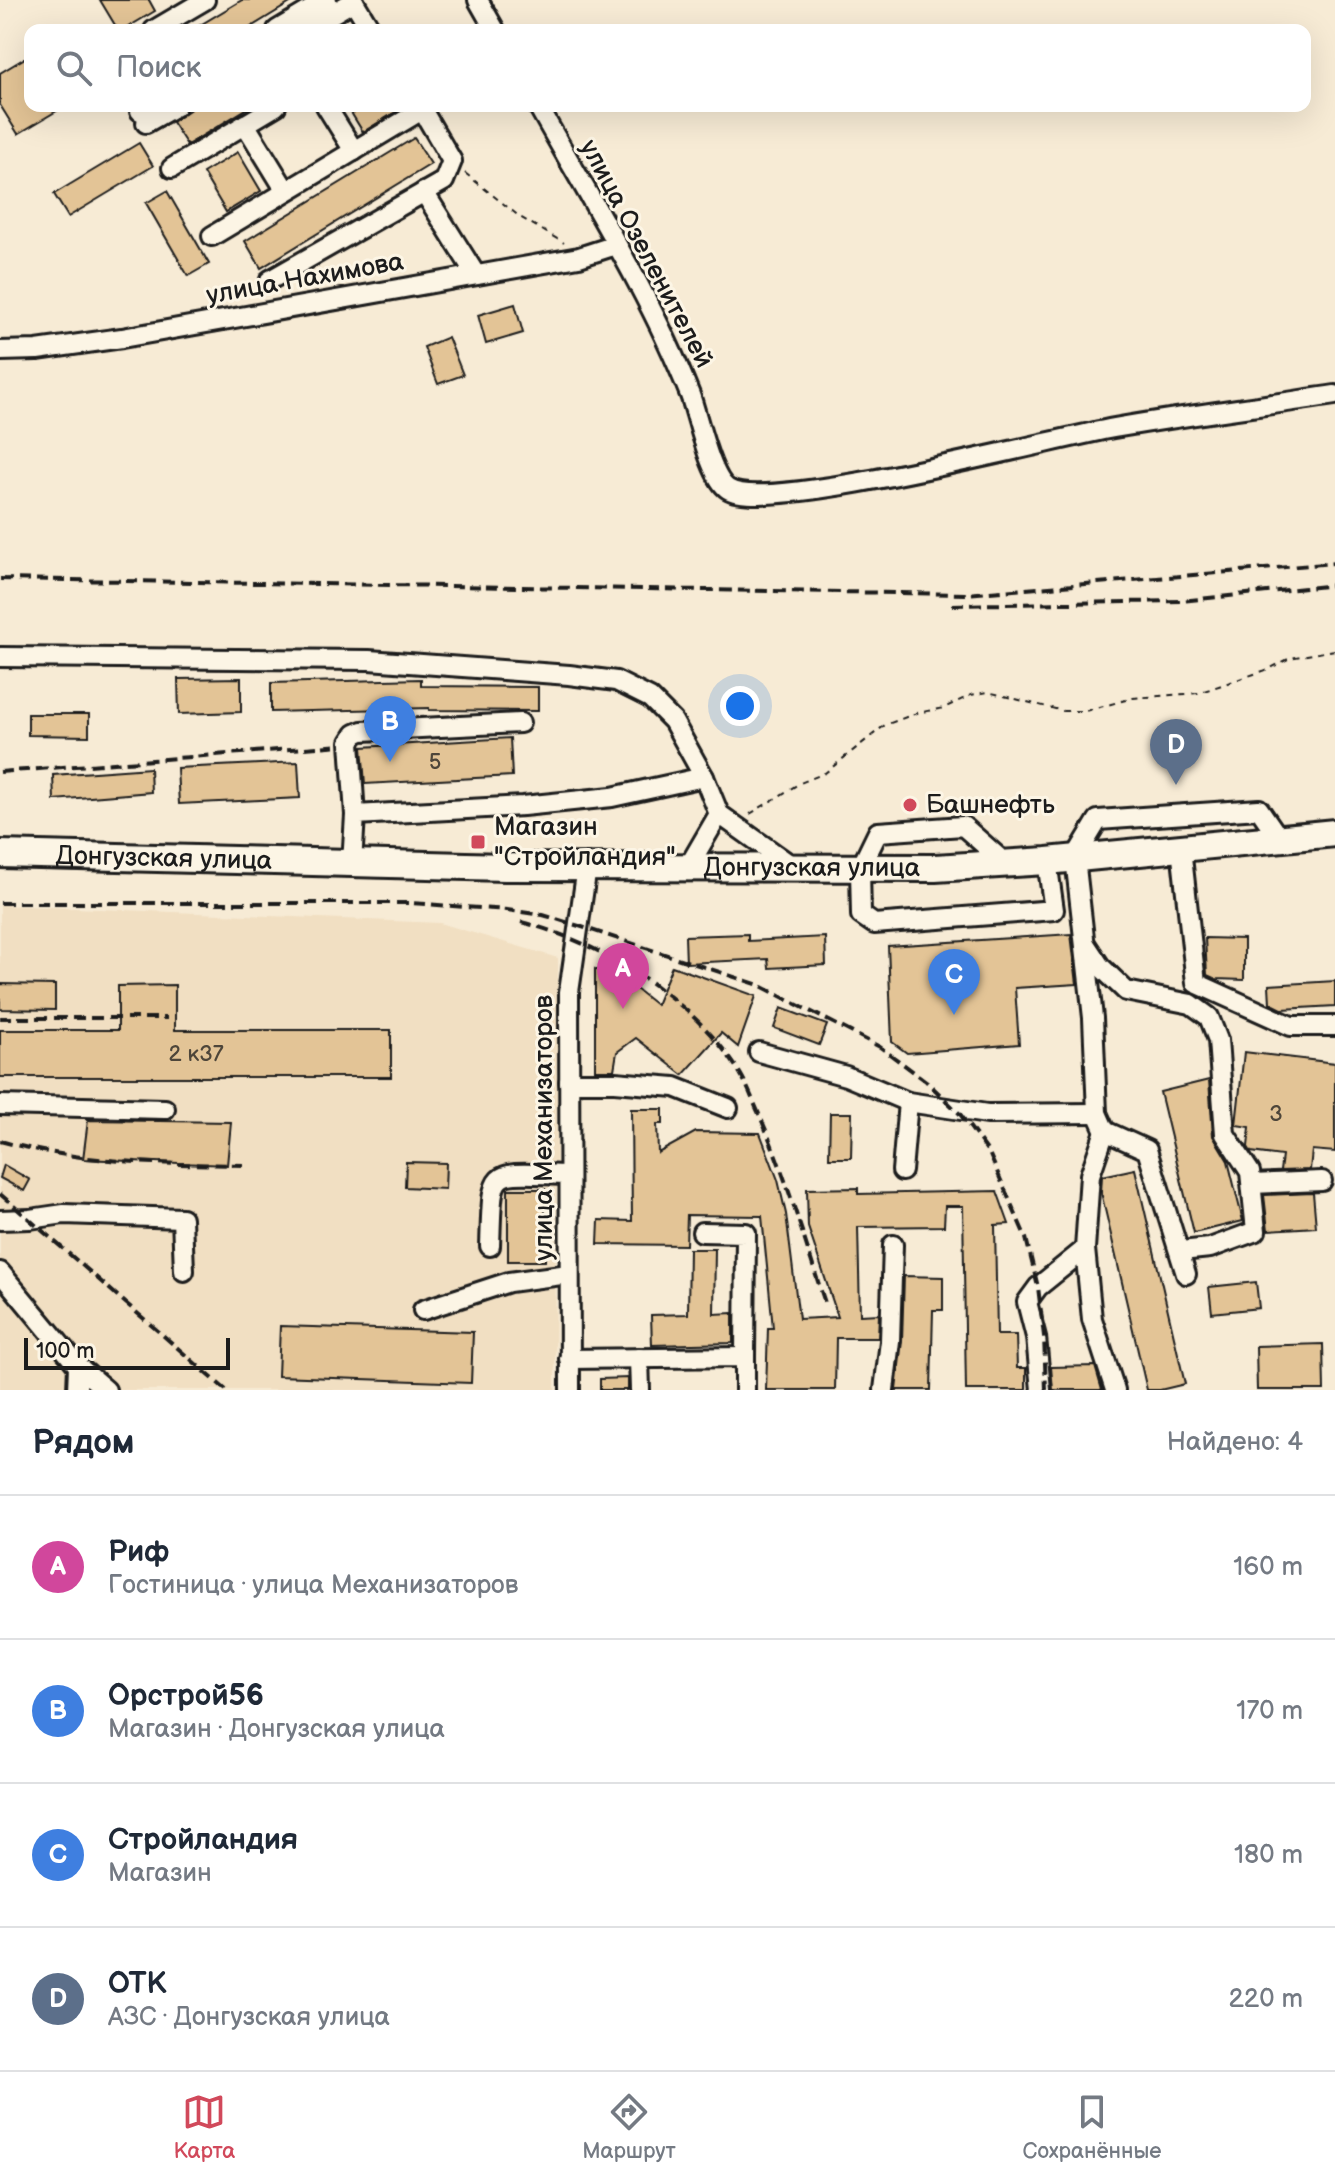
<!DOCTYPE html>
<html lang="ru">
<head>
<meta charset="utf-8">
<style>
	:root { --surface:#fff; --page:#f6f6f7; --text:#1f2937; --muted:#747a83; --line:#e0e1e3; --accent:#d1495b }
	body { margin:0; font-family:"Balsamiq Sans",sans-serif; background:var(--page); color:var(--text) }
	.scale { position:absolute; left:24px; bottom:20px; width:206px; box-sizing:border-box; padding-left:8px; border:4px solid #1c1c1c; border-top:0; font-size:22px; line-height:28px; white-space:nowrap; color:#1c1c1c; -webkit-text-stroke:6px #fcf5e5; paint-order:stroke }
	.you { position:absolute; left:740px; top:706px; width:28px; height:28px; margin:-20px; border:6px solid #fff; border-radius:50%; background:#1a73e8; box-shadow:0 0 0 12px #1a73e833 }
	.badge { display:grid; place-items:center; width:52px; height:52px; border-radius:50%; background:var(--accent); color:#fff; font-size:26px; font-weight:700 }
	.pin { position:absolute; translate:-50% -66px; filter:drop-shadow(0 2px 4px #0008) }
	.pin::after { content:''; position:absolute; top:42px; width:28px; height:24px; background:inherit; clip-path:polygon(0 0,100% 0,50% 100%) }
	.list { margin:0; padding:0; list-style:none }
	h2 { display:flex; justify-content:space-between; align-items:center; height:104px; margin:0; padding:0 32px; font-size:34px }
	h2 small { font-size:26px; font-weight:400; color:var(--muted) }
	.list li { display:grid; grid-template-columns:52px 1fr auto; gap:24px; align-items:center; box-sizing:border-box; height:144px; padding:0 32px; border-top:2px solid var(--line) }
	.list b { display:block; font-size:30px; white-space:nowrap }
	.list p { margin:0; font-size:26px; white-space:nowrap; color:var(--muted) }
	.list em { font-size:26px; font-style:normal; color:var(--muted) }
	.icon { flex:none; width:44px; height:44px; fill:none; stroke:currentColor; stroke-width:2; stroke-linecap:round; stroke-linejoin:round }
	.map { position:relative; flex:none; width:1335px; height:1390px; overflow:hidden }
	.search { position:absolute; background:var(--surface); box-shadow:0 8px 32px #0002; left:24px; right:24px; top:24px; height:88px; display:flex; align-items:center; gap:20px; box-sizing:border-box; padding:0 28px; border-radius:16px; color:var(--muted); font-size:30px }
	.sheet { height:680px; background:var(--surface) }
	nav { display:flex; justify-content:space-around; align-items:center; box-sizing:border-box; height:112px; border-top:2px solid var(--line); background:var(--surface); font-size:22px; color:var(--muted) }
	nav a { display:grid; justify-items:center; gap:4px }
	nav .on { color:var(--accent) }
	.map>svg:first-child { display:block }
</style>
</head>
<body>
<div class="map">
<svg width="1335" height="1390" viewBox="0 0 1335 1390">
	<rect width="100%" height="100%" fill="#f7ebd5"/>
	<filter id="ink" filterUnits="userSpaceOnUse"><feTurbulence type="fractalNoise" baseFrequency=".0125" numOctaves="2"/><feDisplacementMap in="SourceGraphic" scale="16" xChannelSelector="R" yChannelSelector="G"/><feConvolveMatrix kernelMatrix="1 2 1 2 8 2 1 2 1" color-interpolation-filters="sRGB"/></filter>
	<g filter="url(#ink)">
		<path fill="#f1dfc2" d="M0,905L440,923L558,958L555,1390H0Z"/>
		<g fill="#e3c496" stroke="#1c1c1c" stroke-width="2">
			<path d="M100,0H149L155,11L123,30H118Z"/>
			<path d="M242,0H295L246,30H192Z"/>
			<path d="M30,55V106H65L18,134L0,105V73Z"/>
			<path d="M195,106H251L187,145L172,122Z"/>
			<path d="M347,106H405L363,132Z"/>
			<path d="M414,138L431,164L261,268L245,241Z"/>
			<path d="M139,143L153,166L68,217L54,194Z"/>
			<path d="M238,152L261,191L226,212L203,173Z"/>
			<path d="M167,191L209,264L188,276L146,203Z"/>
			<path d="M515,304L523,333L486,344L478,315Z"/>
			<path d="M448,337L463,375L438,384L424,347Z"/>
			<path d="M241,678V712L179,714L178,679Z"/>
			<path d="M421,679V686L538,687V711L429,710V708L271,712V683Z"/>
			<path d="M28,714H89V736L28,735Z"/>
			<path d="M510,738L512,776L365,784L362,747Z"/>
			<path d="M298,762L300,798L179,804L177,768Z"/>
			<path d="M150,768L151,792L54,800L53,775Z"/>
			<path d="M748,934V941L825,937L826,965L769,968L768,959L686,963L685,936Z"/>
			<path d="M1071,934L1077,984L1015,988L1019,1044L907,1053L892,1042L888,946Z"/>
			<path d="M1205,938L1244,939V980L1216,979L1207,975Z"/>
			<path d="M672,966L756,996L738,1047L721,1033L683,1075L636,1038L617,1052L614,1070H595V969L631,985L656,1005Z"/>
			<path d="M1335,981V1006L1282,1009L1270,1003L1269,985Z"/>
			<path d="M0,984L55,985V1010L0,1009Z"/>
			<path d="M175,985V1030H391V1077H0V1030H118V986Z"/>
			<path d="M781,1008L827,1025L819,1045L774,1028Z"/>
			<path d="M1244,1052L1335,1063V1152L1312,1150L1310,1170L1280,1171L1282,1156L1251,1152L1248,1147L1250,1127L1236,1125Z"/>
			<path d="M1209,1080L1213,1136L1228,1161L1243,1221L1194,1233L1160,1092Z"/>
			<path d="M631,1109H663V1124H657L658,1153L696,1132L760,1133L778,1180L786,1214L799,1319L838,1317L808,1227L807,1189L858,1188V1194L997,1191L1009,1224L995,1225L997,1335H1016L1017,1368H1026V1390H966L963,1206H945L944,1226L858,1227L860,1315L879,1314L878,1338H836L835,1390H766L768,1328H773L762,1216L687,1215L686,1245L598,1244L599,1220L632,1221Z"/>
			<path d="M830,1113H852L851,1158H829Z"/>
			<path d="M88,1120L231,1122L227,1165L83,1159Z"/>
			<path d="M406,1162L446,1163L445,1189L405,1187Z"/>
			<path d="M4,1165L30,1180L24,1191L0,1178Z"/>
			<path d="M1135,1169L1185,1384L1160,1390H1147L1101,1192L1102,1176Z"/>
			<rect x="508" y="1189" width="37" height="72"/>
			<path d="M1313,1193L1316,1227L1268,1230L1264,1195Z"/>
			<path d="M689,1249H715L714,1314L733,1313V1343L652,1345L651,1315L688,1314Z"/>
			<path d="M904,1276L943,1277V1310H933L931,1390H896L902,1341Z"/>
			<path d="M1256,1282L1259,1308L1212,1313L1209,1287Z"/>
			<path d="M280,1326L473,1332L471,1383L278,1376Z"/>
			<path d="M1323,1344L1324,1390H1257L1256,1346Z"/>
			<path d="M1095,1366L1102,1390H1053L1051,1367Z"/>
			<path d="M628,1378V1390H600V1379Z"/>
		</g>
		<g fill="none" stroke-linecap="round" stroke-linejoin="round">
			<defs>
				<g id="minor">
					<path d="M353,0L371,30"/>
					<path d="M478,0L495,30"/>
					<path d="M154,30L205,0"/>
					<path d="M277,30L327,0"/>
					<path d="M305,30L354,1"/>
					<path d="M326,106L354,151"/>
					<path d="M538,106C591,201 650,294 690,395C698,416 710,478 728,489C767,514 1053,439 1114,428C1187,415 1261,406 1335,395"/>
					<path d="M140,111L149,106"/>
					<path d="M146,123L176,106"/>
					<path d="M245,124L286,191"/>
					<path d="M172,168L276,106"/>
					<path d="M424,192L476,275"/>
					<path d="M212,236L422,110"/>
					<path d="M270,280L444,181L452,161L420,106"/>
					<path d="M0,351L37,350L122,338L579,257L616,245"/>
					<path d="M0,657L369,660L569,675L616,681L650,698L673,721L704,777L719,814L795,868"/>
					<path d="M355,815L350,742L355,734L362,731L520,723"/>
					<path d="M1181,848L1196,983L1291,1026H1335"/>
					<path d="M1005,863L963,826L878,832L860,869L861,915L874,924L1054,910L1047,861"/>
					<path d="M352,864L355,815L523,806L612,797L704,777"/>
					<path d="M687,869L719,814"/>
					<path d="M1086,945L1100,966L1126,991L1191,1004L1209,1017L1218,1040L1225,1134L1250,1172L1256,1231L1210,1248L1181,1251"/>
					<path d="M759,1052L846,1076L908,1102L987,1114L1097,1113"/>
					<path d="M569,1082H615L675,1087L728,1108"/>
					<path d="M0,1105L165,1109"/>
					<path d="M1105,1131L1090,1175L1085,1249L1092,1319L1115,1390"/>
					<path d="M902,1171L908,1102"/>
					<path d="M1252,1184L1322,1181"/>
					<path d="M0,1220L30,1219L64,1214L182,1218L184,1271"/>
					<path d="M702,1232L746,1233L745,1357"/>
					<path d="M490,1246C493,1164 487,1173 568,1175"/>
					<path d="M0,1272L78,1366"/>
					<path d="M1186,1274L1147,1150L1105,1131L1097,1113L1093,1018L1075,858L1098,820L1259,809L1279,838"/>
					<path d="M423,1310L509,1282L569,1274"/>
					<path d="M639,1358L640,1390"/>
					<path d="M569,1359L745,1357V1390"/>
					<path d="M77,1390L78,1366L106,1390"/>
					<path d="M570,1390L569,992L587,867"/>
					<path d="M884,1390L890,1341L893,1245"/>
					<path d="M1041,1390L1036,1337L1027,1302L1038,1287L1085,1249"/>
				</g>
				<g id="highway">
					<path id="s1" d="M0,854L505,867L935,868L1047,861L1335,833"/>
				</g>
			</defs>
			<use href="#minor" stroke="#1c1c1c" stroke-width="24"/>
			<use href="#highway" stroke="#1c1c1c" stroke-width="32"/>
			<g stroke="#1c1c1c" stroke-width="2" stroke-dasharray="6 6" stroke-linecap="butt">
				<path d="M465,173L520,217L564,243"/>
				<path d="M750,814L800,783L825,773L885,725L917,713L944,708L971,695L988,692L1063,711H1085L1133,698L1198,693L1269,669L1290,658L1335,650"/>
			</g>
			<use href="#minor" stroke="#fcf5e5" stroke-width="18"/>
			<use href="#highway" stroke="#fcf5e5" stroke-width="26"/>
			<g stroke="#1c1c1c" stroke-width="4" stroke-dasharray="12 6" stroke-linecap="butt">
				<path d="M0,579L965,594L1335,563"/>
				<path d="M952,605L1180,601L1335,585"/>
				<path d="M0,772L342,745"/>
				<path d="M0,903H411L507,910L543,915L579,926L759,985L880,1047L926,1081L960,1114L989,1153L1026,1238L1038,1287L1044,1336L1046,1390"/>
				<path d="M521,922C602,942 698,1002 741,1075C748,1087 753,1101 759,1114C786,1175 804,1240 825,1303"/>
				<path d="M0,1018H167"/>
				<path d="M0,1141C84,1164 162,1164 248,1165"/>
				<path d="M0,1194L226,1390"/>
			</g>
		</g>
	</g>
	<g fill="#d1495b" stroke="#fcf5e5" stroke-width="3">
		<circle cx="910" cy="805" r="8"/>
		<rect x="470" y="834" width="16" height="16" rx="4"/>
	</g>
	<g text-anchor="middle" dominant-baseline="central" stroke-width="6" stroke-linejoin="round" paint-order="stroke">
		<g font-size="22" fill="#4e463a">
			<text x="435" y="762">5</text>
			<text x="196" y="1054">2 к37</text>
			<text x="1276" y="1114">3</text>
		</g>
		<g font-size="26" fill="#1c1c1c" stroke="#fcf5e5">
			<text transform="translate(646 254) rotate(62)">улица Озеленителей</text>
			<text transform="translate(305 279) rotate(-10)">улица Нахимова</text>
			<text stroke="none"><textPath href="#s1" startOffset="164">Донгузская улица</textPath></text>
			<text stroke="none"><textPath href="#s1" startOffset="812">Донгузская улица</textPath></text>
			<text transform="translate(544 1128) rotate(-90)">улица Механизаторов</text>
		</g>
		<g font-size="26" fill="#1c1c1c" stroke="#fcf5e5" text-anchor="start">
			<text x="926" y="805">Башнефть</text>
			<text x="494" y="827">Магазин<tspan x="494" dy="30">"Стройландия"</tspan></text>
		</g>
	</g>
</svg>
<div class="scale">100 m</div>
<div class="you"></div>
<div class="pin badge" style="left:623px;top:1009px;background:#d1479c">A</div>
<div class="pin badge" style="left:390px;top:762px;background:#3f7fe0">B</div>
<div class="pin badge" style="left:954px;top:1015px;background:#3f7fe0">C</div>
<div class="pin badge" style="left:1176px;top:785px;background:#5c6f8a">D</div>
<div class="search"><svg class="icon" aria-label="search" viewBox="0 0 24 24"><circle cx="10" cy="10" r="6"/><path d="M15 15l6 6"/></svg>Поиск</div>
</div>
<section class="sheet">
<h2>Рядом<small>Найдено: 4</small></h2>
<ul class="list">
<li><span class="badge" style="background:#d1479c">A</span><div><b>Риф</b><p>Гостиница · улица Механизаторов</p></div><em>160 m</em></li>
<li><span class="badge" style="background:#3f7fe0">B</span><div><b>Орстрой56</b><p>Магазин · Донгузская улица</p></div><em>170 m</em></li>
<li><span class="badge" style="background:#3f7fe0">C</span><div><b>Стройландия</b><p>Магазин</p></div><em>180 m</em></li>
<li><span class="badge" style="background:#5c6f8a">D</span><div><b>ОТК</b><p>АЗС · Донгузская улица</p></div><em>220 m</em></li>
</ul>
</section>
<nav>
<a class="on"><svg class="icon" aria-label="map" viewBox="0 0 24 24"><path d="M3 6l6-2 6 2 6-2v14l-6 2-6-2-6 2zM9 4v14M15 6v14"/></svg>Карта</a>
<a><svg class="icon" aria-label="directions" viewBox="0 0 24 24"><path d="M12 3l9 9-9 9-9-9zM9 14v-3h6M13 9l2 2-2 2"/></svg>Маршрут</a>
<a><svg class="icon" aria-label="saved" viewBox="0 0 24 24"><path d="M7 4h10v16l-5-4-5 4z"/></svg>Сохранённые</a>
</nav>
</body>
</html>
